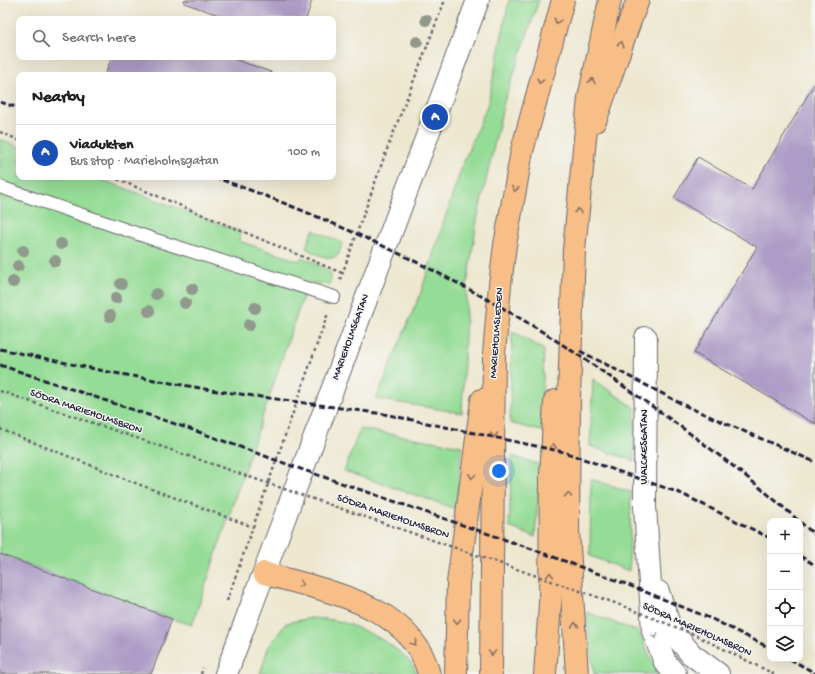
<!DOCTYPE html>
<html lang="en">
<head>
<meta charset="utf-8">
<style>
	:root { --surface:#fff; --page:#f2f2f2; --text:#202124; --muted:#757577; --line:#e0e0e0; --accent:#0f766e }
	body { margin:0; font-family:"Gochi Hand",sans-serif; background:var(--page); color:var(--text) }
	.controls { position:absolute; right:12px; bottom:12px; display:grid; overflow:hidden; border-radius:8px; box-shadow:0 4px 16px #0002 }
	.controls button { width:36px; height:36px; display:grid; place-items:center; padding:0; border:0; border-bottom:1px solid var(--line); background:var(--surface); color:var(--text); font:20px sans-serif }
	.you { position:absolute; left:499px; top:471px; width:14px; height:14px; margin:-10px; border:3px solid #fff; border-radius:50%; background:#1a73e8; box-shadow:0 0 0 6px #1a73e833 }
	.badge { display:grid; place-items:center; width:26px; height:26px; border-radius:50%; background:var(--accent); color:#fff; font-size:13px; font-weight:700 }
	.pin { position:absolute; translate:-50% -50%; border:2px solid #fff; box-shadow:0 1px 4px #0006 }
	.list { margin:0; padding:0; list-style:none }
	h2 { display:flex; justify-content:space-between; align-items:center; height:52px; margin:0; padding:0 16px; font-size:17px }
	h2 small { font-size:13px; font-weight:400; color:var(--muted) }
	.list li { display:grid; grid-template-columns:26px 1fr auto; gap:12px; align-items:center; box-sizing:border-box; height:56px; padding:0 16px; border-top:1px solid var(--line) }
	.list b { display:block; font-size:15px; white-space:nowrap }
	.list p { margin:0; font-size:13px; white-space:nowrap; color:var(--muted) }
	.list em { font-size:13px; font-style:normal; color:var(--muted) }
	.icon { flex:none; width:22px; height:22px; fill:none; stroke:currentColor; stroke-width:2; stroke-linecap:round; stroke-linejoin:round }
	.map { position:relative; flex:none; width:815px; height:674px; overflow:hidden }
	.search { position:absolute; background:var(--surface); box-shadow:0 4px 16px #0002; left:16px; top:16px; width:320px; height:44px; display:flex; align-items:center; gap:10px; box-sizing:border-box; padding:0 14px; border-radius:8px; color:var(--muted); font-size:15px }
	.panel { position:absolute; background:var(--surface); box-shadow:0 4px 16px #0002; left:16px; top:72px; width:320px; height:108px; border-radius:8px }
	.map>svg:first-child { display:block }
</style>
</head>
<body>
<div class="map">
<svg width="815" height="674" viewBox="0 0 815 674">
	<rect width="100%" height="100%" fill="#f6f6f2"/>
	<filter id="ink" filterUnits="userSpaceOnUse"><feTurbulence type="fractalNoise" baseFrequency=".025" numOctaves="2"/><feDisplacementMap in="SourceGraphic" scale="8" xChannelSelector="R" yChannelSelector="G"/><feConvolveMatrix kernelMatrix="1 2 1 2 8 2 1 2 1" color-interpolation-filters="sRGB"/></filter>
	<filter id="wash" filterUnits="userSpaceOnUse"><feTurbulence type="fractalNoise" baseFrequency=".012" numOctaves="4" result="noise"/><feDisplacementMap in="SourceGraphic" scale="16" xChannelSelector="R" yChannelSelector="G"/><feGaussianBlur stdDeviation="0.9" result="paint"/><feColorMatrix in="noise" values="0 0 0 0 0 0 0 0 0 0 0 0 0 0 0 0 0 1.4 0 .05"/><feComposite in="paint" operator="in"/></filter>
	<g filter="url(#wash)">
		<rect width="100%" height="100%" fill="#ede7cf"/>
		<g fill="#95dc96" stroke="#5c7f68">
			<path d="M509,0H539L504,102L477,220L467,285L462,413L376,399L421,292L462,166L488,103Z"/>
			<path d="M0,139L19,147V177H95L241,232L239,241L299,261L302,257C311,262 341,270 328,285L308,282L192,625L172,619L0,554Z"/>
			<path d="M313,230L343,243C341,246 340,252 338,255C332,263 313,252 307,249L306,247Z"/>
			<path d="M512,331L544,350L541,431L510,423Z"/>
			<path d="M593,379L635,408L634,461L590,446Z"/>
			<path d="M360,429L462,446L456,509L344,471Z"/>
			<path d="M512,456L541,465L535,537L509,527Z"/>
			<path d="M591,479L631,492L629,571L590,556Z"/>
			<path d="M586,612L639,632L651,659L661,674H594Z"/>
			<path d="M311,618C321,619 332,619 342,622C366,630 408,649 417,674H260L268,648L286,623Z"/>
		</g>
		<g id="blocks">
			<g fill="#ad9cc6">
				<path d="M184,0H312L306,19H230L184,3Z"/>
				<path d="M112,57H228L271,72V75H105Z"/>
				<path d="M815,83V424L694,353L757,247L674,198L698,157L752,189Z"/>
				<path d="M0,554L172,619L151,674H0Z"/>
			</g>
		</g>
	</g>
	<g filter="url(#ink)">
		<use href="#blocks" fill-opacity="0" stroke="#69676f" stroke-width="1"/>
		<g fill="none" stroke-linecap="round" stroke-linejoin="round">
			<defs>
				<path id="lane" d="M0,187L156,240L334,297"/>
				<g id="street">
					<path d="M646,338L645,507L653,631L665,662L675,674"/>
					<path d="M658,592L671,630L691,654L718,674"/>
					<path d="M226,674L478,0"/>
				</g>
				<g id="highway">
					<path d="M595,121C610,81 622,40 638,0"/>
					<path d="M264,573C323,591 411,603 429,674"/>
					<path d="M456,674L458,583L482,400"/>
					<path d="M491,674L494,354L500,285L505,245L522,151L563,0"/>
					<path d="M545,674L550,604L551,476L555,401"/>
					<path d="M577,674L568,530L569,396L574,250L589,98L610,0"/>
				</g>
			</defs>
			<use href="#lane" stroke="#69676f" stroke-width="14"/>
			<use href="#street" stroke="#69676f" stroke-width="24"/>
			<use href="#highway" stroke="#69676f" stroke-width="24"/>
			<g stroke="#69676f" stroke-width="2.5" stroke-dasharray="3 3" stroke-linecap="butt">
				<path d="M0,132L19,140"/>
				<path d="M112,177L342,273"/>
				<path d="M340,280L386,152L445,0"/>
				<path d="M0,429L130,481L253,527"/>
				<path d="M227,601L328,313"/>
				<path d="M201,674L203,668"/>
			</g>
			<use href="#lane" stroke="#fff" stroke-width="12"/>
			<use href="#street" stroke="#fff" stroke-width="22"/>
			<use href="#highway" stroke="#f7be87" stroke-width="22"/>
			<g stroke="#22223b" stroke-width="3" stroke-dasharray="6 3" stroke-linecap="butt">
				<path d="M0,102L19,108"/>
				<path d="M214,177C322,215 430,264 528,323C571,349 612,378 653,407C704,443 753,480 799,521"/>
				<path d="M0,349L109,372L211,390L384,414L564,452L680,493L770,538"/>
				<path d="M580,351L688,407L815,462"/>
				<path d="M0,365L199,432L292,466L532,549L626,584L712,619L770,648"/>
				<path d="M800,522L815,535"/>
				<path d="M800,556L815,565"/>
				<path d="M790,659L815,673"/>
			</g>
			<path stroke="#69676f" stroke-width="2.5" stroke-dasharray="3 3" stroke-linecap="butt" d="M0,391L615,603L693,634L774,674"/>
		</g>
		<g fill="#90998c">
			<circle cx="426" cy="20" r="6"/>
			<circle cx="417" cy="42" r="6"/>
			<circle cx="61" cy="244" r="6"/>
			<circle cx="23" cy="251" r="6"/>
			<circle cx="55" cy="261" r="6"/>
			<circle cx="18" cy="266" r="6"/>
			<circle cx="13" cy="282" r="6"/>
			<circle cx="121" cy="284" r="6"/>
			<circle cx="192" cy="289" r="6"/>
			<circle cx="156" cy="294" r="6"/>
			<circle cx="116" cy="298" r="6"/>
			<circle cx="185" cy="303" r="6"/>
			<circle cx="255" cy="308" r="6"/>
			<circle cx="149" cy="311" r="6"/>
			<circle cx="110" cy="316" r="6"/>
			<circle cx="249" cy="325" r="6"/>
		</g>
		<defs><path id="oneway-chevron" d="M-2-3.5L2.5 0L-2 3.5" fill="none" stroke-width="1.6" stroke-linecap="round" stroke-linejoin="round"/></defs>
		<g stroke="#8c7061">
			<use href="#oneway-chevron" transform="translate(557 21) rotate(107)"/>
			<use href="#oneway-chevron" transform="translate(621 44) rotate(-73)"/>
			<use href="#oneway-chevron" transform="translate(540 81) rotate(105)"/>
			<use href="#oneway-chevron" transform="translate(592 81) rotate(-79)"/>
			<use href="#oneway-chevron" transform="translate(515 189) rotate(100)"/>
			<use href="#oneway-chevron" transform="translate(578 211) rotate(-84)"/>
			<use href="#oneway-chevron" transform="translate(494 435) rotate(90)"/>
			<use href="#oneway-chevron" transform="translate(553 446) rotate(-87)"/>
			<use href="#oneway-chevron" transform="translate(472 476) rotate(97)"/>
			<use href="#oneway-chevron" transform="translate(568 495) rotate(-89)"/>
			<use href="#oneway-chevron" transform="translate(550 575) rotate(-89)"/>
			<use href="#oneway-chevron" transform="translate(301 584) rotate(17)"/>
			<use href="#oneway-chevron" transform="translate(457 621) rotate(92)"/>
			<use href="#oneway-chevron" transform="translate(575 625) rotate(-92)"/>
			<use href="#oneway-chevron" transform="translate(414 643) rotate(56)"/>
			<use href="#oneway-chevron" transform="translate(492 653) rotate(90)"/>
		</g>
		<use stroke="#9c9ca7" href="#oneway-chevron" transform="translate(655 636) rotate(70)"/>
	</g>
	<g text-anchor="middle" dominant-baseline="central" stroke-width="3" stroke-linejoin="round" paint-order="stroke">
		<g font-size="11" fill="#22223b" stroke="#f6f6f2">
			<text transform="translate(497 333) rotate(-86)">MARIEHOLMSLEDEN</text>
			<text transform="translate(351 337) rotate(-70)">MARIEHOLMSGATAN</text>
			<text transform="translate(86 412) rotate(19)">SÖDRA MARIEHOLMSBRON</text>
			<text transform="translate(645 447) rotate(-90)">WALCKESGATAN</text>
			<text transform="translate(393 517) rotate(19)">SÖDRA MARIEHOLMSBRON</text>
			<text transform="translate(697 630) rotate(24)">SÖDRA MARIEHOLMSBRON</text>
		</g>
	</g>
</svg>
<div class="controls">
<button>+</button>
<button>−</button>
<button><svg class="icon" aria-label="locate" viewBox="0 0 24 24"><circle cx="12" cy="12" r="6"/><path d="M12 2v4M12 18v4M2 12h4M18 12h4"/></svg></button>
<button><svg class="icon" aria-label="layers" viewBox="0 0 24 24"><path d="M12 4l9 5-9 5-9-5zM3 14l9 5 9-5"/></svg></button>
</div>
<div class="you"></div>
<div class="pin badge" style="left:435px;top:117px;background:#1a4fb4">A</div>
<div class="search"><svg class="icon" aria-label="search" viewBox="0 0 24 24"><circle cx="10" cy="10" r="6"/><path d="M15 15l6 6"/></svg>Search here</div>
<section class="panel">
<h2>Nearby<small></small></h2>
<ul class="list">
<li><span class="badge" style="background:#1a4fb4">A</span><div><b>Viadukten</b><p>Bus stop · Marieholmsgatan</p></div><em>100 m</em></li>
</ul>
</section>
</div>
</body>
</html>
